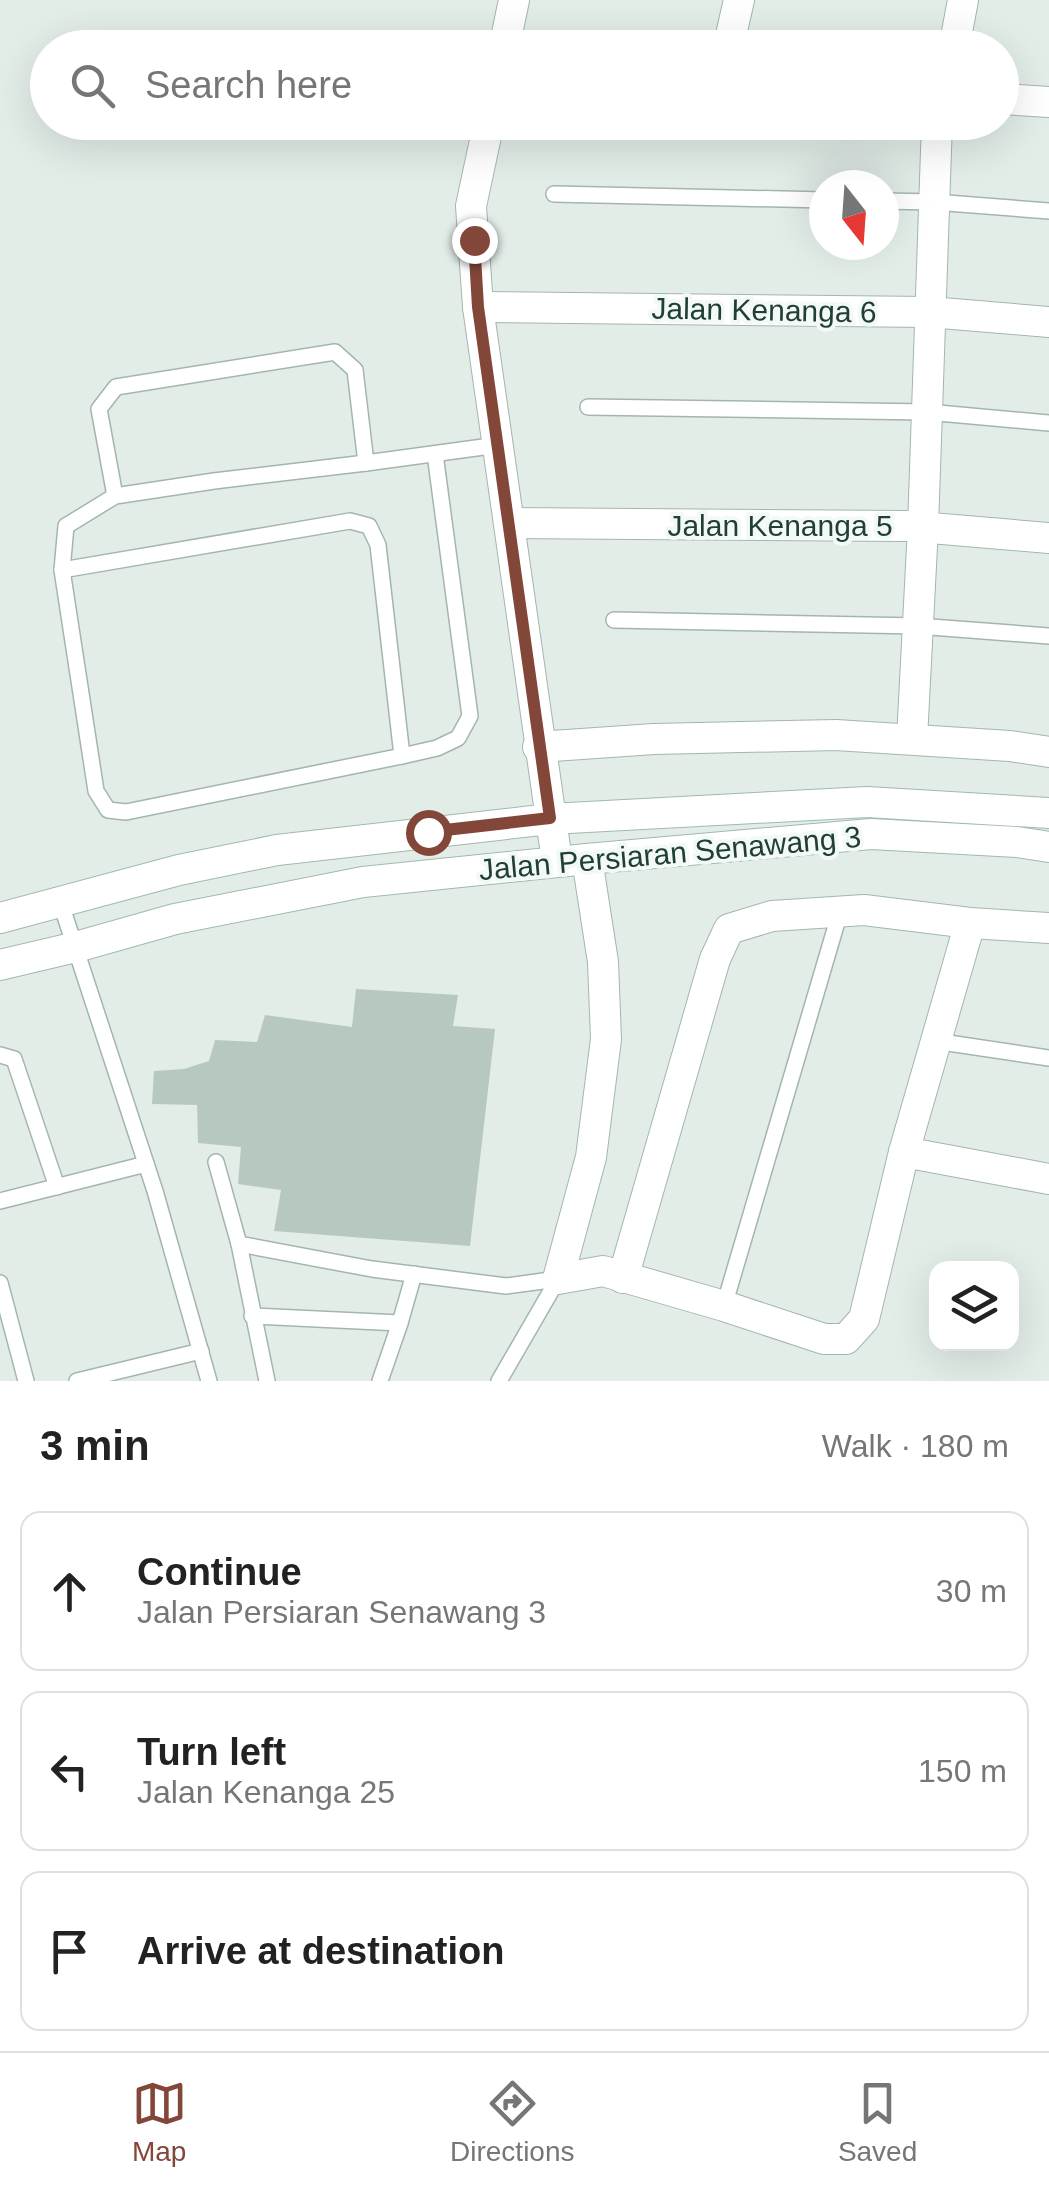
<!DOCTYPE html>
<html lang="en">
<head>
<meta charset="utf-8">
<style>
	:root { --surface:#fff; --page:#f2f2f2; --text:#222; --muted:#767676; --line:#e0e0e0; --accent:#834739 }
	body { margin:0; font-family:Helvetica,sans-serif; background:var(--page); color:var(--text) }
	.controls { position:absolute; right:30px; bottom:30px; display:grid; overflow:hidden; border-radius:20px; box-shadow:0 10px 40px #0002 }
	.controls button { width:90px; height:90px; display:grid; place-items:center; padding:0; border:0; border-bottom:2px solid var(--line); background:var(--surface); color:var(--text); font:50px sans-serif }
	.compass { position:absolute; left:809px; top:170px; width:90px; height:90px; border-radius:50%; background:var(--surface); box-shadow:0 10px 40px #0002; rotate:163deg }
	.stop { position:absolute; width:30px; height:30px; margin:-22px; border:8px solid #834739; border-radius:50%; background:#fff }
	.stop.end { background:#834739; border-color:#fff; box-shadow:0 2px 10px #0008 }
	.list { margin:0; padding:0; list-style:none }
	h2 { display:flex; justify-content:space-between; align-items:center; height:130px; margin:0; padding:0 40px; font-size:42px }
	h2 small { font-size:32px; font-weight:400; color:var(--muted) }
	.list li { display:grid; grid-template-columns:65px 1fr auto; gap:30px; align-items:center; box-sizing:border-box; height:160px; margin:0 20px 20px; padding:0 20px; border:2px solid var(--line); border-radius:20px }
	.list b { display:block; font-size:38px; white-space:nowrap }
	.list p { margin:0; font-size:32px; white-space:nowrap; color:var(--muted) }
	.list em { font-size:32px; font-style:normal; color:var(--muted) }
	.icon { flex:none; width:55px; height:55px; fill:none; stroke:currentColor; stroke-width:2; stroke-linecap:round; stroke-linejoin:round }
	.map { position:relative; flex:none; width:1049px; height:1381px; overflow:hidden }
	.search { position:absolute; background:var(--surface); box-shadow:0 10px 40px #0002; left:30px; right:30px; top:30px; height:110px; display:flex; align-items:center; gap:25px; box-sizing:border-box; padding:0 35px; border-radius:55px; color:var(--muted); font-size:38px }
	.sheet { height:670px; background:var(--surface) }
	nav { display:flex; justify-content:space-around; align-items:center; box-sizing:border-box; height:140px; border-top:2px solid var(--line); background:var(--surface); font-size:28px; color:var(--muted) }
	nav a { display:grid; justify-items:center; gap:5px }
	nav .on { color:var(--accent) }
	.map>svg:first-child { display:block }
</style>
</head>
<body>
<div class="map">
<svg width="1049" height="1381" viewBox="0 0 1049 1381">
	<rect width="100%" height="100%" fill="#e2ede8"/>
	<path fill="#b7c8c1" d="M356,989L458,995L453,1026L495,1029L470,1246L274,1231L281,1190L238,1184L241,1147L198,1143L197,1105L152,1104L154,1071L184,1069L209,1061L215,1040L257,1042L265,1015L352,1027Z"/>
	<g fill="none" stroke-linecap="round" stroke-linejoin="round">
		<defs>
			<g id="lane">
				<path d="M554,194L824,200"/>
				<path d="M884,201L934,202L1049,211"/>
				<path d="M588,407L927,412L1049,423"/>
				<path d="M366,463L214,481L115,496L66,526L62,570L96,791L108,810L126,812L402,756L437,748L458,738L470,716L435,454"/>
				<path d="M115,496L99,409L116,387L335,352L355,370L366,463L498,445"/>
				<path d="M62,570L350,521L369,526L378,545L402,756"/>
				<path d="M614,620L918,626L1049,636"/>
				<path d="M60,901L155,1191L209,1381"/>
				<path d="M935,1041L1049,1058"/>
				<path d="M0,1055L14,1059L57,1187"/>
				<path d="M216,1162L239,1244L372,1269L506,1286L558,1279"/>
				<path d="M0,1201L146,1164"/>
				<path d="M239,1244L267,1381"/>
				<path d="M0,1283L26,1381"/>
				<path d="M724,1306L840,912"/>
				<path d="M252,1316L400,1323"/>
				<path d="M77,1381L201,1351"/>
				<path d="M380,1381L400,1323L414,1274"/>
				<path d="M499,1381L558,1279"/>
			</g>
			<g id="street">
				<path d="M504,48L514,0"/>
				<path d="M728,48L739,0"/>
				<path d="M954,48L963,0"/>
				<path d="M1002,99L1049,102"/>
				<path d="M489,122L471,206L478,307L557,861"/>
				<path d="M478,307L929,312L1049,322"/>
				<path d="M510,523L907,526L1049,538"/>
				<path d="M912,739L923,527L937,122"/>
				<path d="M538,747L654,739L836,735L1010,746L1049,752"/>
				<path d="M587,859L603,962L606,1039L591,1157L558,1279L603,1271L724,1306L824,1339H846L864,1319L904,1152L970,923"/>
				<path d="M904,1152L1049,1179"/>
				<path d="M623,1278L715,959L729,929L772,916L864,910L970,923L1049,928"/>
			</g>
			<g id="secondary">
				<path d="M0,918L179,870L277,850L550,819L867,802L1049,813"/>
				<path d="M0,965L76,947L175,919L363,882L587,859L871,834L1017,842L1049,847"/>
			</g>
		</defs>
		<use href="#lane" stroke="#a4b5af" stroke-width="18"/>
		<use href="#street" stroke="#a4b5af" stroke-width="32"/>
		<use href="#secondary" stroke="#a0b9af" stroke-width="32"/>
		<use href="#lane" stroke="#fff" stroke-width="15"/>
		<use href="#street" stroke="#fff" stroke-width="30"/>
		<use href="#secondary" stroke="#fff" stroke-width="30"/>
	</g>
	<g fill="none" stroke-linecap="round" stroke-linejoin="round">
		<path stroke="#834739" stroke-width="12" d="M428,832L550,818L478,307L474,240"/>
	</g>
	<g text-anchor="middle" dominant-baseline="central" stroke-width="8" stroke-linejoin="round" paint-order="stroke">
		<g font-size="30" fill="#213f36" stroke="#f3f9f6">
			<text transform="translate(764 310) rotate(1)">Jalan Kenanga 6</text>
			<text x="780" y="525">Jalan Kenanga 5</text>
			<text transform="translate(670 853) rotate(-5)">Jalan Persiaran Senawang 3</text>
		</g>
	</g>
</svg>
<div class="controls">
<button><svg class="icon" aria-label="layers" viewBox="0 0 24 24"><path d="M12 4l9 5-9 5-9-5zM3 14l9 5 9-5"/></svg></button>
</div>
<svg class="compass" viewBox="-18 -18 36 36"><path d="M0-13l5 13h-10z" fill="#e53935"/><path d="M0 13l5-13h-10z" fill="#767676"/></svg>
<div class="stop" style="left:428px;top:832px"></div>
<div class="stop end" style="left:474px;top:240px"></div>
<div class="search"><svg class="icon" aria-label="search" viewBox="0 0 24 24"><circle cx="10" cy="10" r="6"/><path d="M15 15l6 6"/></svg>Search here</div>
</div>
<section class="sheet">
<h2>3 min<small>Walk · 180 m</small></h2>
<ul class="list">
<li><svg class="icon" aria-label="ahead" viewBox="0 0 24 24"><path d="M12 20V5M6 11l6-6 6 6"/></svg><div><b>Continue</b><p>Jalan Persiaran Senawang 3</p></div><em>30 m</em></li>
<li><svg class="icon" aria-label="left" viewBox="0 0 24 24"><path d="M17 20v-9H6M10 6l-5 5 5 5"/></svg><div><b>Turn left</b><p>Jalan Kenanga 25</p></div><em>150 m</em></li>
<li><svg class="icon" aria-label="arrive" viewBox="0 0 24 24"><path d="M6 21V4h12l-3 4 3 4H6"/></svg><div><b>Arrive at destination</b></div></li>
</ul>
</section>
<nav>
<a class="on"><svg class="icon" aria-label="map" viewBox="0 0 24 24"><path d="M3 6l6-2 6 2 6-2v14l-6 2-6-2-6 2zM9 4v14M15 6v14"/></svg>Map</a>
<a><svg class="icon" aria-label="directions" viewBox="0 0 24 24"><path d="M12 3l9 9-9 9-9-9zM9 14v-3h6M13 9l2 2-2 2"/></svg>Directions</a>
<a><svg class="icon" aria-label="saved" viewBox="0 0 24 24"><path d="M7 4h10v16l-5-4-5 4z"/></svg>Saved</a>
</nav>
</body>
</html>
